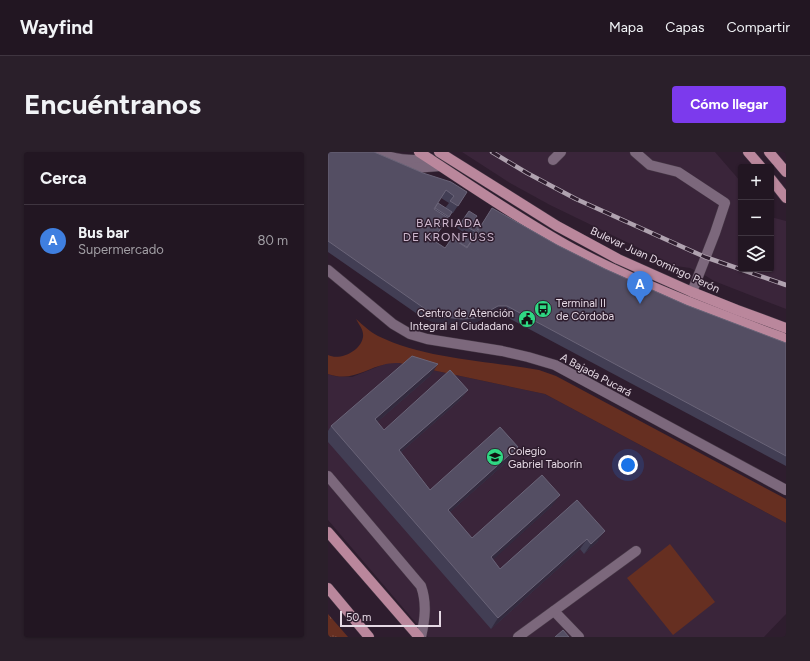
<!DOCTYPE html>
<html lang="es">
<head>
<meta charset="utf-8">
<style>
	:root { --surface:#221622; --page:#2a1f2a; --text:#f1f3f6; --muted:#a29fa5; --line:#3f3540; --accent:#7c3aed }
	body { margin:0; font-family:Figtree,sans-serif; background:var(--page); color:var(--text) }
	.controls { position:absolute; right:12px; top:12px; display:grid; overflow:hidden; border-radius:4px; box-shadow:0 1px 3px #0004 }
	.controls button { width:36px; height:36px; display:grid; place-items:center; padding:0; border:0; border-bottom:1px solid var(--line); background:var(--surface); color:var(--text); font:20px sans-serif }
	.scale { position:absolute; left:12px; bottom:10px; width:101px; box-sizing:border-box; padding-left:4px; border:2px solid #e5d9e4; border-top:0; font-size:11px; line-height:14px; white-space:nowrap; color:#e5d9e4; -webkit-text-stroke:3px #2e1d2e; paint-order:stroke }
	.you { position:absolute; left:300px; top:313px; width:14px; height:14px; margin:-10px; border:3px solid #fff; border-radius:50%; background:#1a73e8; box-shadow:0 0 0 6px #1a73e833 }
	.badge { display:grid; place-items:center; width:26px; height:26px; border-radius:50%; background:var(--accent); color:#fff; font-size:13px; font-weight:700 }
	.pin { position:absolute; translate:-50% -33px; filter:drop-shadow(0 1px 2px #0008) }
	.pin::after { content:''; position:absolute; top:21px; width:14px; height:12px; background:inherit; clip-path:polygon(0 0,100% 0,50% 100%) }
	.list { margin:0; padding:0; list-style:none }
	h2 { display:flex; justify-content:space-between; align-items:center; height:52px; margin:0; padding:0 16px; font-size:17px }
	h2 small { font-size:13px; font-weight:400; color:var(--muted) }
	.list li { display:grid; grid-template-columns:26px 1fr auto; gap:12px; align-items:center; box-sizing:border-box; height:72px; padding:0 16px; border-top:1px solid var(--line) }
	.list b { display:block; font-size:15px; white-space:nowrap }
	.list p { margin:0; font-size:13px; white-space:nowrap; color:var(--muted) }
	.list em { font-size:13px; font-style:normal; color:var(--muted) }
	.icon { flex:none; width:22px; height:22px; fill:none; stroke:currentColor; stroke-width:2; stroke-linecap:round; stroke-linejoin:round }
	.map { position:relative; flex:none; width:458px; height:485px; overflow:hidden; border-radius:4px }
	header { display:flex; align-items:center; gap:24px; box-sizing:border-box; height:56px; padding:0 20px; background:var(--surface); border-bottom:1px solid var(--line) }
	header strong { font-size:19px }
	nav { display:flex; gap:22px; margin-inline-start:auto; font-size:14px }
	.intro { display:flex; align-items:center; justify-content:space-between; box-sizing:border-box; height:96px; padding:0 24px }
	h1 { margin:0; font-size:28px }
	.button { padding:10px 18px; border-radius:4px; background:var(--accent); color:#fff; font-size:14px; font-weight:700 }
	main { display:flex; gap:24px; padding:0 24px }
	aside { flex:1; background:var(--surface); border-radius:4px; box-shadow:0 1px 3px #0004 }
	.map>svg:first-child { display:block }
</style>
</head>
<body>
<header>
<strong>Wayfind</strong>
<nav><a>Mapa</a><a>Capas</a><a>Compartir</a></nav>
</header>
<div class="intro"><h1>Encuéntranos</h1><a class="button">Cómo llegar</a></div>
<main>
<aside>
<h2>Cerca<small></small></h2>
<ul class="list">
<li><span class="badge" style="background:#3f7fe0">A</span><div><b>Bus bar</b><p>Supermercado</p></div><em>80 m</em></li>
</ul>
</aside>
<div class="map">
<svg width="458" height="485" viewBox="0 0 458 485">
	<defs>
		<pattern id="park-tufts" width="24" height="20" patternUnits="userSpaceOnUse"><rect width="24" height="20" fill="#662f21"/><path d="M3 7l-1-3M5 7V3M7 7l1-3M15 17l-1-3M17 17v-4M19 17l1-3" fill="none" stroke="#7c4d41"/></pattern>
	</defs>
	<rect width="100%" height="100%" fill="#2e1d2e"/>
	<g fill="#3a253a">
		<path d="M134,0H387L413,30V117H443V65L458,69V157L386,129L378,124L362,116L348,114L222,53L182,31Z"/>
		<path d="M59,211H71L217,242L458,371V462L436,485H100L0,368V222L6,224L24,225Z"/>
	</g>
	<g fill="#662f21">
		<path d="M28,167C35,173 42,180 50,184C97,207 160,209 211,218L228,224L458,347V371L217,242L71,211C67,211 62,211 58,212C36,217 25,230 0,222V203C12,209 33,199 35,185C36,178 31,173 28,167Z"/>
		<path d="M342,392L387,450L345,483L299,426Z"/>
	</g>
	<path fill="url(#park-tufts)" d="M0,462L20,485H0Z"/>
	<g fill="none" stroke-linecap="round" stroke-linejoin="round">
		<defs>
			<g id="minor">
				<path d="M49,0C65,8 84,9 102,7"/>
				<path d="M307,0L322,13L350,20L397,51L387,81L364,140"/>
				<path d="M225,8L233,0"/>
				<path d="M73,17L112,14"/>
				<path d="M0,118L65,172L82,182L99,187L174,199L200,205L227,213L458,338"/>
				<path d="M0,324L93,434C99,451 97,467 93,485"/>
				<path d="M226,459L251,485"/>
				<path d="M190,485L308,399"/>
			</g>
			<g id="major">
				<path d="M91,0C142,33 192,68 245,97C313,133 386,160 458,187"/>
				<path d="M111,0L229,74L290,107L364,140L409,158L458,176"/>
				<path d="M420,0L433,15"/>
				<path d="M441,0L458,20"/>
				<path d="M443,27L458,46"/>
				<path d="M0,380L91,485"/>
				<path d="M0,436L41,485"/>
			</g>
		</defs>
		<use href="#minor" stroke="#473947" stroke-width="11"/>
		<use href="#major" stroke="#473947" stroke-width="11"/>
		<use href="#minor" stroke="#7c687c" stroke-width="10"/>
		<use href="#major" stroke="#ba879c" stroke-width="10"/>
		<defs>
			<path id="rail" d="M164,0L199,21L248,47L377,105L458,133"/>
		</defs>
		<use href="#rail" stroke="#afa2af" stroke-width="4.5"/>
		<use href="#rail" stroke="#2e1d2e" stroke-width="3" stroke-dasharray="9" stroke-linecap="butt"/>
	</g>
	<g fill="#423e54" fill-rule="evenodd">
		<path d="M0,0L51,3L139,40L125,61H124L118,69L105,88L117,96L124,86L127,88H144L164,56L229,93L277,117L358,153L458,191V314L173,162L165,161L143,173L129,174L111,172L95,166L0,100ZM113,46L121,51L117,56L110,51Z"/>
		<path d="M141,59L145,70L151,75L145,84L136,78L135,80L129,76Z"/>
		<path d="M103,223L49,270L56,278L140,238L132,248L73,300L102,338L183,306L122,360L144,386L224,354L165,407L172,417L249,348L270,389L256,402L252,397L163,477L0,290V279L3,274Z"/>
	</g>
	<g fill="#332a3e">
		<path d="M170,154H179L173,162L165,161L143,173L129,174L111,172L95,166L100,159Z"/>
		<path d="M110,212L103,223L40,278L47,267Z"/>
		<path d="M140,238L132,248L64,308L71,298Z"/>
		<path d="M190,295L183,306L113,368L120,358Z"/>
		<path d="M232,343L224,354L156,416L163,405Z"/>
		<path d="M277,379L270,389L256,402L263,392Z"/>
		<path d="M259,387L252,397L163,477L170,466Z"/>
	</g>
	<g fill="#544e63" stroke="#6a6478">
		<path d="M0,0H46L95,21L123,30L139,40L130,54L122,49L126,44L118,38L106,57L120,66L105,88L117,96L124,86L139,96L164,56L229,93L277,117L358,153L458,191V304L179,154H170L148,166L134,167L116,165L100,159L0,89Z"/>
		<path d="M110,51L124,60L121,65L107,56Z"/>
		<path d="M141,59L149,64L145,70L151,75L148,80L139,75L138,76L132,72Z"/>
		<path d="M132,80L144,88L139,95L127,88Z"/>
		<path d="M84,204L110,212L47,267L56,278L122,218L140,238L71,298L102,338L172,275L190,295L120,358L144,386L214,323L232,343L163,405L172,417L249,348L277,379L263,392L259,387L170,466L3,274Z"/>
		<path d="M235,478L241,485H227Z"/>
	</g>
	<defs>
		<symbol id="bus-disc" viewBox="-11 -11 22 22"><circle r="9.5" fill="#2fd883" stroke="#2e1d2e"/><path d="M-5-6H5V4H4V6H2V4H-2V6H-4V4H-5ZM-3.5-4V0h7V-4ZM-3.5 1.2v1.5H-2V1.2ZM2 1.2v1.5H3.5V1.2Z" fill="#111"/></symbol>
		<symbol id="civic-disc" viewBox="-11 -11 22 22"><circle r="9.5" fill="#2fd883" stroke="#2e1d2e"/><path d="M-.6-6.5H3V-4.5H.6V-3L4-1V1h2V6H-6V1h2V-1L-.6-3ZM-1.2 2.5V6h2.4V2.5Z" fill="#111"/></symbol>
		<symbol id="school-disc" viewBox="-11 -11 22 22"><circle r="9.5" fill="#2fd883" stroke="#2e1d2e"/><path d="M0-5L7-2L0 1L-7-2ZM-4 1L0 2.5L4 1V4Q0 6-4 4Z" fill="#111"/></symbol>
	</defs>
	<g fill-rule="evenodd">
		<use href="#bus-disc" x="205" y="147" width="20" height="20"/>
		<use href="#civic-disc" x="189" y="157" width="20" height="20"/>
		<use href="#school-disc" x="157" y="295" width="20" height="20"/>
	</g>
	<g text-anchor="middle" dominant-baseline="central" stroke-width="3" stroke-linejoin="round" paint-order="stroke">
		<g font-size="11" fill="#e5d9e4" stroke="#2e1d2e">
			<text transform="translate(327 108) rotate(25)">Bulevar Juan Domingo Perón</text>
			<text transform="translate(268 223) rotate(28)">A Bajada Pucará</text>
		</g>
		<g font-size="11" fill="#e5d9e4" stroke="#2e1d2e" text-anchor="start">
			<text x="228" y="151">Terminal II<tspan x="228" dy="13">de Córdoba</tspan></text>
			<text x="186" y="161" text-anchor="end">Centro de Atención<tspan x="186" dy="13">Integral al Ciudadano</tspan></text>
			<text x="180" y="299">Colegio<tspan x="180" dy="13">Gabriel Taborín</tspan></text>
		</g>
		<g font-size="12" letter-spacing="1" fill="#cdb7cd" stroke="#2e1d2e">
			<text x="121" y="71">BARRIADA<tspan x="121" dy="14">DE KRONFUSS</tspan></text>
		</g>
	</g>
</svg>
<div class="controls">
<button>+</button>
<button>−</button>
<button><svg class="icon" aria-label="layers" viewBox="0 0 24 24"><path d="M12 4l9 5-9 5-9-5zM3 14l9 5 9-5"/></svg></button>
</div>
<div class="scale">50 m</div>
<div class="you"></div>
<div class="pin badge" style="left:312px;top:152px;background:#3f7fe0">A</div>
</div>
</main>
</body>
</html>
